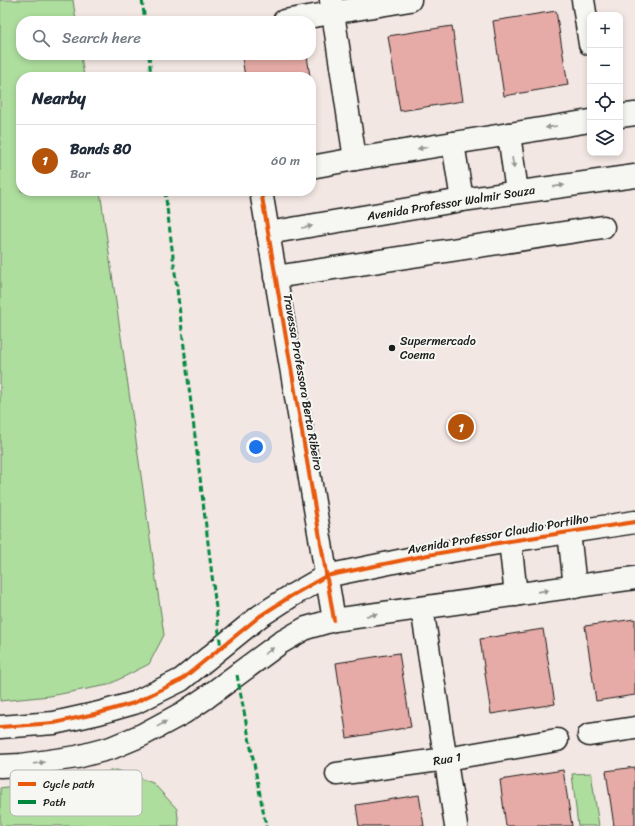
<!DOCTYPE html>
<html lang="en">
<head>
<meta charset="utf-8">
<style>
	:root { --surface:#fff; --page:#f2f2f3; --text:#1f2937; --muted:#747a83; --line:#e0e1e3; --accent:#b45309 }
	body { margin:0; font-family:Sriracha,sans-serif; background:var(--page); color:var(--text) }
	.controls { position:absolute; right:12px; top:12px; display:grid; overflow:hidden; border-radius:8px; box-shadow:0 2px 6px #0003 }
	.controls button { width:36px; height:36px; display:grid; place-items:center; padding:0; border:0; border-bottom:1px solid var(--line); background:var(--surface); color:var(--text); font:20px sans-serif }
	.you { position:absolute; left:256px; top:447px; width:14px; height:14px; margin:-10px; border:3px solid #fff; border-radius:50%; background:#1a73e8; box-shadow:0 0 0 6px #1a73e833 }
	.badge { display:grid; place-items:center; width:26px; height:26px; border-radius:50%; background:var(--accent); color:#fff; font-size:13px; font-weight:700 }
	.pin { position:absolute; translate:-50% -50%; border:2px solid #fff; box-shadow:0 1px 4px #0006 }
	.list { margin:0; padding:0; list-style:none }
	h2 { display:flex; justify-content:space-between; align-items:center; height:52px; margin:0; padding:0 16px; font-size:17px }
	h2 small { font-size:13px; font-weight:400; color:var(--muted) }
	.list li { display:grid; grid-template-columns:26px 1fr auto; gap:12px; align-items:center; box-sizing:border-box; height:72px; padding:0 16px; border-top:1px solid var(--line) }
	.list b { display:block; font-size:15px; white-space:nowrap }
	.list p { margin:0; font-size:13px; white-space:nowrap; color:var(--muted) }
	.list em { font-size:13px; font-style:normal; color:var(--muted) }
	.icon { flex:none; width:22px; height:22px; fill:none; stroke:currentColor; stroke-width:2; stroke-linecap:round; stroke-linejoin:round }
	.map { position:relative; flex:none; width:635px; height:826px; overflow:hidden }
	.search { position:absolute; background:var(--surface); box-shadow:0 2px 6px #0003; left:16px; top:16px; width:300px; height:44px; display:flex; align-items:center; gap:10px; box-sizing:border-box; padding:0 14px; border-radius:16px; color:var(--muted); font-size:15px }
	.panel { position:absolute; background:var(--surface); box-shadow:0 2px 6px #0003; left:16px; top:72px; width:300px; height:124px; border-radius:16px }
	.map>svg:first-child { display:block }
</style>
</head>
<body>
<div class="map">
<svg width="635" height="826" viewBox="0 0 635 826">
	<rect width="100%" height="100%" fill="#f3e7e3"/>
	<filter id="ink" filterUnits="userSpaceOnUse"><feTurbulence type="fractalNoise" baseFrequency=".025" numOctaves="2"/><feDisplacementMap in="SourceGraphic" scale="8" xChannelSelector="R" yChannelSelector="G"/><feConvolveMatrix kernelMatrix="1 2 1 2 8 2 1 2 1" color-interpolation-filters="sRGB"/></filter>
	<g filter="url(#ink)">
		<g fill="#adde9e" stroke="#647d5d">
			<path d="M0,0H73L76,21H21V55H81L84,77H21V191H100L164,635L149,664L108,685L50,696L0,701Z"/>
			<path d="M117,770L153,783L177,809L179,826H0V788Z"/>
			<path d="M591,773L599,826H578L572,774Z"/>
		</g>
		<g fill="#e6aba6" stroke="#1c1c1c">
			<path d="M556,11L568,85L504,96L493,21Z"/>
			<path d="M452,26L463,101L400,111L388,36Z"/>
			<path d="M252,55H307L310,77H245L242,57Z"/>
			<path d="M635,619V695L596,701L585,626Z"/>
			<path d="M543,629L555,704L491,714L480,639Z"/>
			<path d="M399,653L411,727L347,738L336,663Z"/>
			<path d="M635,767V826H614L606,771Z"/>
			<path d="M563,770L572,826H506L500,780Z"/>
			<path d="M419,795L424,826H359L356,805Z"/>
		</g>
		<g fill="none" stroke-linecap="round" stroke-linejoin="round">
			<defs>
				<g id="minor">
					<path d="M331,0L355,159"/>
					<path d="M583,0L590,44"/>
					<path d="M284,21L410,0"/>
					<path d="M620,116L635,114"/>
					<path d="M509,134L517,192"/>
					<path d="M453,143L462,200"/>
					<path d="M311,167L355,159L590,121"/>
					<path d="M261,191L334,620"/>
					<path d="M268,233L462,200L635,176"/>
					<path d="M275,277L603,227"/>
					<path d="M569,532L575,587"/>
					<path d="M510,541L516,595"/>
					<path d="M422,608L456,826"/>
					<path d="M0,727L54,723L99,713L134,703L181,680L260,616L291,596L326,576L428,555L510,541L635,522"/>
					<path d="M589,735L635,728"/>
					<path d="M0,766L21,765L77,757L111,748L142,735L183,713L207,697L280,643L306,628L334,620L635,578"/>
					<path d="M337,774L446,759L557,740"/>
				</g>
			</defs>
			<use href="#minor" stroke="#1c1c1c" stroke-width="25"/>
			<use href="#minor" stroke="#f6f6f2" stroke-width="22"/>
			<g stroke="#00873e" stroke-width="3" stroke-dasharray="6 3" stroke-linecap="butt">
				<path d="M142,0L145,21"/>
				<path d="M149,55L151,77"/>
				<path d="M165,191L221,649"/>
				<path d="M237,675L266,826"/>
			</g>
			<defs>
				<g id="cycleway">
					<path d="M261,191L334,620"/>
					<path d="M0,727L54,723L99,713L134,703L181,680L260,616L291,596L326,576L428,555L510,541L635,522"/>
				</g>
			</defs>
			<use href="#cycleway" stroke="#f6f6f2" stroke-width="6"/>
			<use href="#cycleway" stroke="#e8590c" stroke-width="4"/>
		</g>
		<defs><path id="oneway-solid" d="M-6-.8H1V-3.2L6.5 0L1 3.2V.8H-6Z"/></defs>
		<g fill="#949492">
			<use href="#oneway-solid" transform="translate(551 127) rotate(171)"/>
			<use href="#oneway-solid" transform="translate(423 148) rotate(171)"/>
			<use href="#oneway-solid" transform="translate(513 163) rotate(81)"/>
			<use href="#oneway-solid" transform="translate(559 186) rotate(-8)"/>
			<use href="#oneway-solid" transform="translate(307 227) rotate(-10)"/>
			<use href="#oneway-solid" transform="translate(543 591) rotate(-8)"/>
			<use href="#oneway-solid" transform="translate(372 615) rotate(-8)"/>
			<use href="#oneway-solid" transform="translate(269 651) rotate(-35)"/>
			<use href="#oneway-solid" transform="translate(162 724) rotate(-29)"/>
			<use href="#oneway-solid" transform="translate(39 763) rotate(-8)"/>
		</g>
	</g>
	<circle fill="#1c1c1c" stroke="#f6f6f2" stroke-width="1.5" cx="392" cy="348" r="4"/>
	<g text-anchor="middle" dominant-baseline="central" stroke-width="4" stroke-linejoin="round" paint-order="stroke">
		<g font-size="12" fill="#1c1c1c" stroke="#f6f6f2">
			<text transform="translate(451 203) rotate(-9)">Avenida Professor Walmir Souza</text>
			<text transform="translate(303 382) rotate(80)">Travessa Professora Berta Ribeiro</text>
			<text transform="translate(498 534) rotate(-10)">Avenida Professor Claudio Portilho</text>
			<text transform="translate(447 759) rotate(-9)">Rua 1</text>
		</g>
		<g font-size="12" fill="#1c1c1c" stroke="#f6f6f2" text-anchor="start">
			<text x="400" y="341">Supermercado<tspan x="400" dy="14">Coema</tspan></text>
		</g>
	</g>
	<rect x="10" y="770" width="132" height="46" rx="6" fill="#f6f6f2" stroke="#b5b5b2" stroke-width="1"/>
	<rect x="18" y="782" width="18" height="4" fill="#e8590c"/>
	<rect x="18" y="800" width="18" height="4" fill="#00873e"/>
	<g font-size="11" fill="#1c1c1c">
		<text x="43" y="788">Cycle path</text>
		<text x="43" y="806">Path</text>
	</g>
</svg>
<div class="controls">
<button>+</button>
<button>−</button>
<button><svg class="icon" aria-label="locate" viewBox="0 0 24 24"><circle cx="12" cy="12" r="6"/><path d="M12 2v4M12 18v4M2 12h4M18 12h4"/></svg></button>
<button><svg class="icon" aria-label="layers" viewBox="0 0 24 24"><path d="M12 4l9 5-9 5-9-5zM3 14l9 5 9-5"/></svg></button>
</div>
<div class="you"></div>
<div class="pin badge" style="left:461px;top:427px">1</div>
<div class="search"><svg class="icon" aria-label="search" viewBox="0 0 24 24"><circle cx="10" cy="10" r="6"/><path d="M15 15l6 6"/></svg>Search here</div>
<section class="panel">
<h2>Nearby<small></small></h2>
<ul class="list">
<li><span class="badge">1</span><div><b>Bands 80</b><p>Bar</p></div><em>60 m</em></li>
</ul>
</section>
</div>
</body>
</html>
